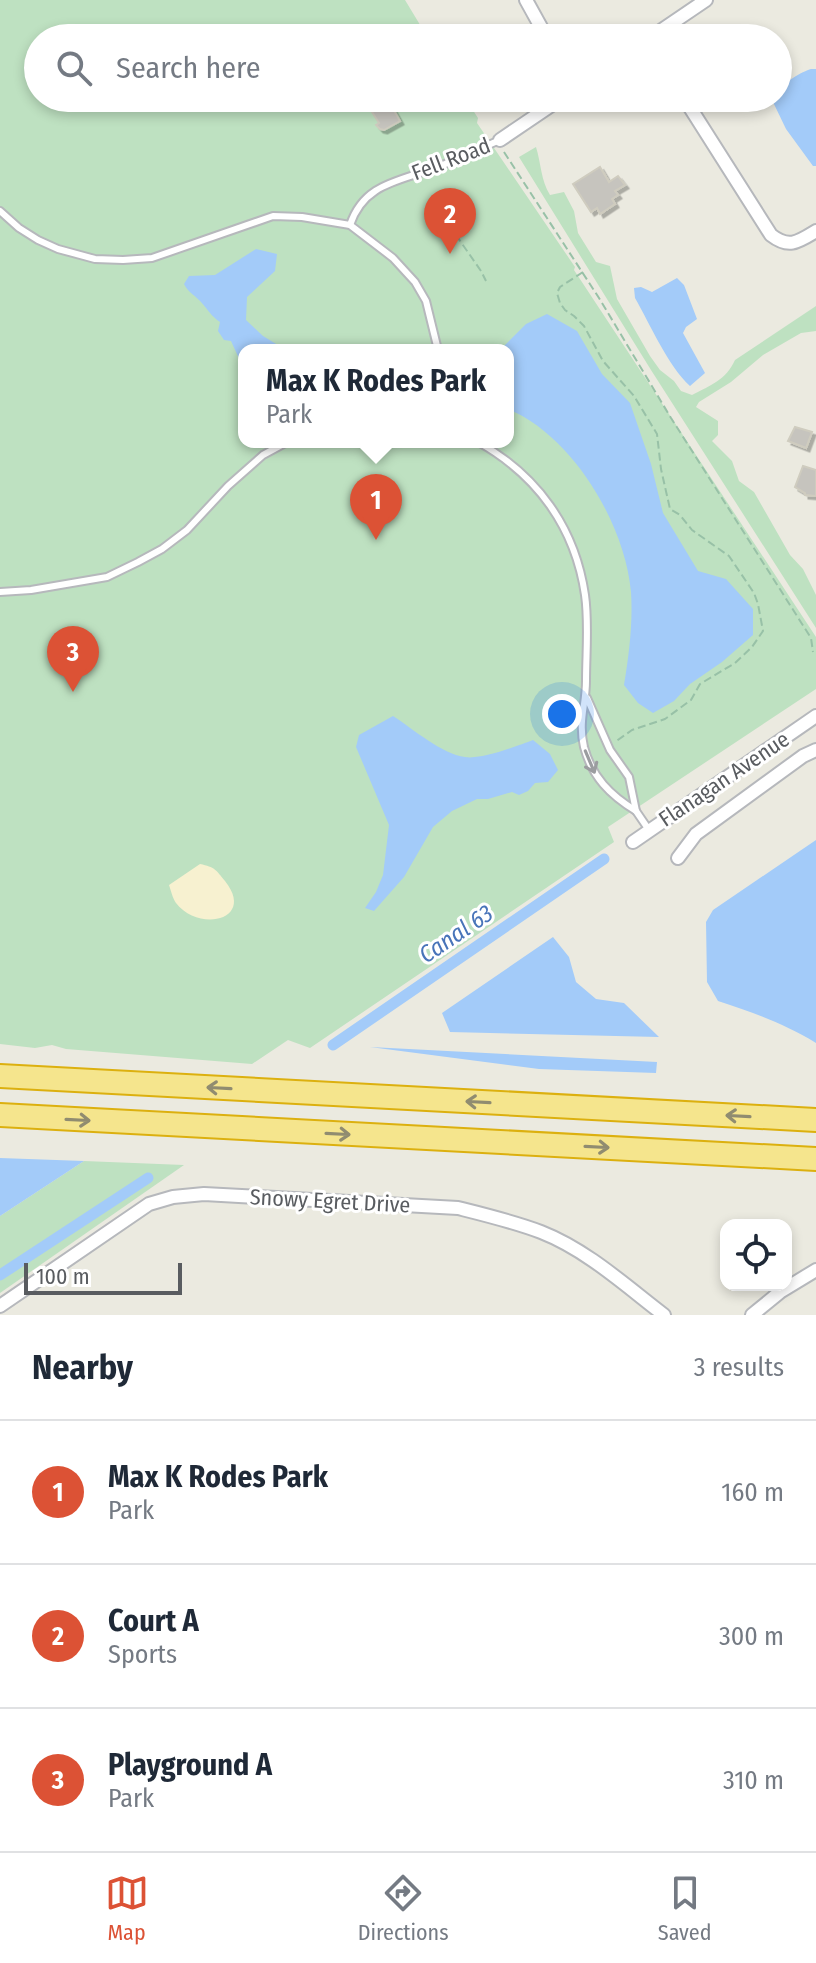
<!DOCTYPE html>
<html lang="en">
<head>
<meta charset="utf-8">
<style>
	:root { --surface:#fff; --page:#f6f6f7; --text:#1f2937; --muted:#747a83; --line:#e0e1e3; --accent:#dc5235 }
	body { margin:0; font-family:"Fira Sans Condensed",sans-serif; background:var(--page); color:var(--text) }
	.controls { position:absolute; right:24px; bottom:24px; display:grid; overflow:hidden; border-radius:16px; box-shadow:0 4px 12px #0003 }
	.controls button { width:72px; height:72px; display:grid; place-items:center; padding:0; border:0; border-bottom:2px solid var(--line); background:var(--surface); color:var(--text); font:40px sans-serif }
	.scale { position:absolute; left:24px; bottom:20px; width:158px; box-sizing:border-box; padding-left:8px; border:4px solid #595c60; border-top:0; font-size:22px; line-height:28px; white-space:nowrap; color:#595c60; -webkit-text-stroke:6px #fff; paint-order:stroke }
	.you { position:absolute; left:562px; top:714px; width:28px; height:28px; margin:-20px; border:6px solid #fff; border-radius:50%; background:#1a73e8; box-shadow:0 0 0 12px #1a73e833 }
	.badge { display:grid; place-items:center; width:52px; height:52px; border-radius:50%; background:var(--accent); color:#fff; font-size:26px; font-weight:700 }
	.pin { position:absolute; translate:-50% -66px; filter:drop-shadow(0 2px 4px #0008) }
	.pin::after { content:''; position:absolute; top:42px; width:28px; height:24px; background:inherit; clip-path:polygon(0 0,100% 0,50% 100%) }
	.popup { position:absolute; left:238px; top:344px; width:276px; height:104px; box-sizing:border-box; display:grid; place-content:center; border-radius:16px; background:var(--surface); filter:drop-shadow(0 2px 6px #0005); font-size:26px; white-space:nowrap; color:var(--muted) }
	.popup b { font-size:30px; color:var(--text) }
	.popup::after { content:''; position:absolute; left:50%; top:100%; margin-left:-16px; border:16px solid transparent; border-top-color:var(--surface) }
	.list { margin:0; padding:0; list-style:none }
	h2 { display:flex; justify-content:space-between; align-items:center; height:104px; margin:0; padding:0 32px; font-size:34px }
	h2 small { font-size:26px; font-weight:400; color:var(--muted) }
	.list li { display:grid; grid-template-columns:52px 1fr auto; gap:24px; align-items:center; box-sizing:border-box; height:144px; padding:0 32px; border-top:2px solid var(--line) }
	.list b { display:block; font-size:30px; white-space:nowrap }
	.list p { margin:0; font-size:26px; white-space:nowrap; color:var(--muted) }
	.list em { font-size:26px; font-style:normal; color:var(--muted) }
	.icon { flex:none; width:44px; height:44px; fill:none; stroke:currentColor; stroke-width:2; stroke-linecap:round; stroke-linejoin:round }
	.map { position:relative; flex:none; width:816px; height:1315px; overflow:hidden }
	.search { position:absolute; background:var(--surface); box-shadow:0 4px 12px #0003; left:24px; right:24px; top:24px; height:88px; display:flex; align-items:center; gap:20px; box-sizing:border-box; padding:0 28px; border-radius:44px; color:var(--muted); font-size:30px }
	.sheet { height:536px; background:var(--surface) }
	nav { display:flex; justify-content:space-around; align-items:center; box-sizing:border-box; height:112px; border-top:2px solid var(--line); background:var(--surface); font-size:22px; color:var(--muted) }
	nav a { display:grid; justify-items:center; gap:4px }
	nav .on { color:var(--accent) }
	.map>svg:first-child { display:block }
</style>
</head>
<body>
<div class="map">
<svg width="816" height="1315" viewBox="0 0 816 1315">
	<defs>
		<filter id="shadow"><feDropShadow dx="3.5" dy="3.5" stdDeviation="0" flood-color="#0004"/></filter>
	</defs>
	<rect width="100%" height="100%" fill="#ebeae0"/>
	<g fill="#bee1c1" fill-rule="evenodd">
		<path d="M0,0H405L428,38H38V98H465L478,118L477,123L575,267L574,270L816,637V689L608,827L614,842L310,1048L288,1040L252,1064L66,1049L52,1045L35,1048L0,1044ZM244,350H508V442H244Z"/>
		<path d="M536,147C541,163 541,181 550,195L564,192L574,211L578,233L596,262L610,266L617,299L650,356L660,370L674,381L681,391L692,395C711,385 726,380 735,360L816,306V331L801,333L763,355L731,382L699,402L696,407L718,421V435L712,441L732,461L739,481L754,492L790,555L803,569L816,595V628L651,370L519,157Z"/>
		<path d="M84,1161L184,1165L0,1293V1216Z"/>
	</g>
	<path fill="#f7f1d0" d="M200,864C215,867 216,870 225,881C256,920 199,933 176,903C173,899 171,891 169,885Z"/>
	<g fill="#a3cbf9">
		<path d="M811,69H816V166H813L786,129L773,102L774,98H778C778,96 777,93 778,91C781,84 803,71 811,69Z"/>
		<path d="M256,249L277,254L275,271L247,297L246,320L263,336L286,350H244V382L242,365L231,341L224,340L218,331L220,322C208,313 209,310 199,300C193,294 188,292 184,284L189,276L215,275Z"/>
		<path d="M677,278L684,285L697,319L686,327L683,333L705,373L690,386C668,366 650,324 635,298L634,288L641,287L652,292Z"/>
		<path d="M547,314L577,331L602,374L630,403L651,464L663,513L698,571L726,579L753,609V635L722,662L690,684L674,701L653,713L638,703L624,685C629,655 633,623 631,592C625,524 573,436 508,409V350H500L526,324Z"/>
		<path d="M393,716C413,729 442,754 465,757C481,760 517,746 533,740L550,754L558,770L548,782L535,783L528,791L519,795L512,792L488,799H477L452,811L433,827L404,877L374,911L365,908L376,892L383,875L389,825L356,747L359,735Z"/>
		<path d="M816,840V1043C783,1023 754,1013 718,1001L707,982L706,922L713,910Z"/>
		<path d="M553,937L569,957L576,982L596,999L624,1003L659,1037L450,1032L442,1013Z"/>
		<path d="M370,1047L657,1062L656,1073L539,1069Z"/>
		<path d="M0,1158L84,1161L0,1216Z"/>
	</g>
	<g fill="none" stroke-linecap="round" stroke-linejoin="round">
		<g stroke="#a3cbf9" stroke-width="11">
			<path d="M333,1045L604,859"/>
			<path d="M0,1275L148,1178"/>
		</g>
	</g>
	<g fill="#c6c4be" stroke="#cfccbf" stroke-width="2" filter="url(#shadow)">
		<path d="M363,98H387L400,121L384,130L380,129L376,125L379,123Z"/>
		<path d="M600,167L609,182L618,176L625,185L615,191L618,195L612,199L615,204L600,214L597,208L591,212L573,184Z"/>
		<path d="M795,427L812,432L806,448L788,441Z"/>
		<path d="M803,466L816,470V496L805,495V493L795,487Z"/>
	</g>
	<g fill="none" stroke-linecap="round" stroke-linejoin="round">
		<defs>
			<g id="lane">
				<path d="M0,211L19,228L38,240L58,249L95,259L123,260L152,258L273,216L302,217L350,225L393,258L415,282L426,301L438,350"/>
				<path d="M350,225C363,186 394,182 429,170C453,162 476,150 500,140"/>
				<path d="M478,442C537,475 575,527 585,595C589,623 586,653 586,681C586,705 578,721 584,747C592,777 610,795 636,811"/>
				<path d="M0,592L31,590L107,577L138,562L162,549L187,530L228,486L263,455L287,442"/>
				<path d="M587,698L610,750L629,777L636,811L649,830"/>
			</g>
			<g id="street">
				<path d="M526,0L547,38"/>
				<path d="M650,38L706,0"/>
				<path d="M684,98L771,235C789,249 798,242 816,231"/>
				<path d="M500,140L562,98"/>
				<path d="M633,842L816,716"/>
				<path d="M678,858L696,834L803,756L816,750"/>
				<path d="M0,1306L149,1204L173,1197L204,1194L458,1208C486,1215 515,1222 541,1232C587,1250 626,1286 664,1315"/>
				<path d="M752,1315L780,1292L816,1270"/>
			</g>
			<g id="highway">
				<path d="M0,1076L816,1120"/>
				<path d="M0,1115L816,1159"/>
			</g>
		</defs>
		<use href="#lane" stroke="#b6b8bc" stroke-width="10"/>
		<use href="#street" stroke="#b6b8bc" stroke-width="16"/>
		<use href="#highway" stroke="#dcb00f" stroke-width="26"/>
		<g stroke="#98c1a7" stroke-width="2" stroke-dasharray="8 4" stroke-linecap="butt">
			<path d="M504,152L599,298L671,418L811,638L813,652"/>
			<path d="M449,225L481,271L486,281"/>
			<path d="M583,272L560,287L557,293L560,303L565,310L574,316L584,326L603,361L634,396L657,434L661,469L670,509L680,515L692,530L729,556L754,593L758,604L763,631L752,647L735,663L700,684L691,700L665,719L632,730L615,742"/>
		</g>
		<use href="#lane" stroke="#fff" stroke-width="6"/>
		<use href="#street" stroke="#fff" stroke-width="12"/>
		<use href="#highway" stroke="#f5e58d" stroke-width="22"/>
	</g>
	<defs><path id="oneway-shaft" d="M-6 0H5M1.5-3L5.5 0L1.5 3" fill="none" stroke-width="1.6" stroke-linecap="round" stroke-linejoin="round" transform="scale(2)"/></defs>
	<use stroke="#9b9da0" href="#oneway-shaft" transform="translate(590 762) rotate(67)"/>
	<g stroke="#908c70">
		<use href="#oneway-shaft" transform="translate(219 1088) rotate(-177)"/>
		<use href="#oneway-shaft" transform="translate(478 1102) rotate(-177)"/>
		<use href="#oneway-shaft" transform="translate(738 1116) rotate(-177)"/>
		<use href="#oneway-shaft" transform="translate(78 1120) rotate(3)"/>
		<use href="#oneway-shaft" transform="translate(338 1134) rotate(3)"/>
		<use href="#oneway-shaft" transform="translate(597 1147) rotate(3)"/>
	</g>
	<g text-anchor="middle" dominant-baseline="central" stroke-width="6" stroke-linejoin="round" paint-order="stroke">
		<g font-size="22" fill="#595c60" stroke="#fff">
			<text transform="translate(451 159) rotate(-21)">Fell Road</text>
			<text transform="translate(724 779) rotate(-34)">Flanagan Avenue</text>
			<text transform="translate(330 1201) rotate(3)">Snowy Egret Drive</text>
		</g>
		<g font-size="24" font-style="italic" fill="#4874b9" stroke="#fff">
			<text transform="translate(456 934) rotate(-34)">Canal 63</text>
		</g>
	</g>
</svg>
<div class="controls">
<button><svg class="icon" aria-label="locate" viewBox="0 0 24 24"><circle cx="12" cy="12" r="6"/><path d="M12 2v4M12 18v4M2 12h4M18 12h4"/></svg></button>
</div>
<div class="scale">100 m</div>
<div class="you"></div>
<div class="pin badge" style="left:376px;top:540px">1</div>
<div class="popup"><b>Max K Rodes Park</b>Park</div>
<div class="pin badge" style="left:450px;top:254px">2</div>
<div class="pin badge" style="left:73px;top:692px">3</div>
<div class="search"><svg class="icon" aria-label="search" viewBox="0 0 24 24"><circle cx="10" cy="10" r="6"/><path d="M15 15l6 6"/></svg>Search here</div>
</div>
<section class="sheet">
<h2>Nearby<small>3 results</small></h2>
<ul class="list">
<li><span class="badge">1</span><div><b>Max K Rodes Park</b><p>Park</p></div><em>160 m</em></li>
<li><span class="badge">2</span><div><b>Court A</b><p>Sports</p></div><em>300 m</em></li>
<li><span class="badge">3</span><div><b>Playground A</b><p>Park</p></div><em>310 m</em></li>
</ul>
</section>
<nav>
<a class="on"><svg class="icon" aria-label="map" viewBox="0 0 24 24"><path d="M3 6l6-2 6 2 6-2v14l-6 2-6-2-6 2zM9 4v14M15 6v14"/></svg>Map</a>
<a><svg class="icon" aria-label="directions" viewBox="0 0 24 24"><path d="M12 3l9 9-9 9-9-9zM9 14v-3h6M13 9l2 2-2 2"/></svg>Directions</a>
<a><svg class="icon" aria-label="saved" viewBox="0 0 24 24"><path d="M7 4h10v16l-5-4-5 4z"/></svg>Saved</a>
</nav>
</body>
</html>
